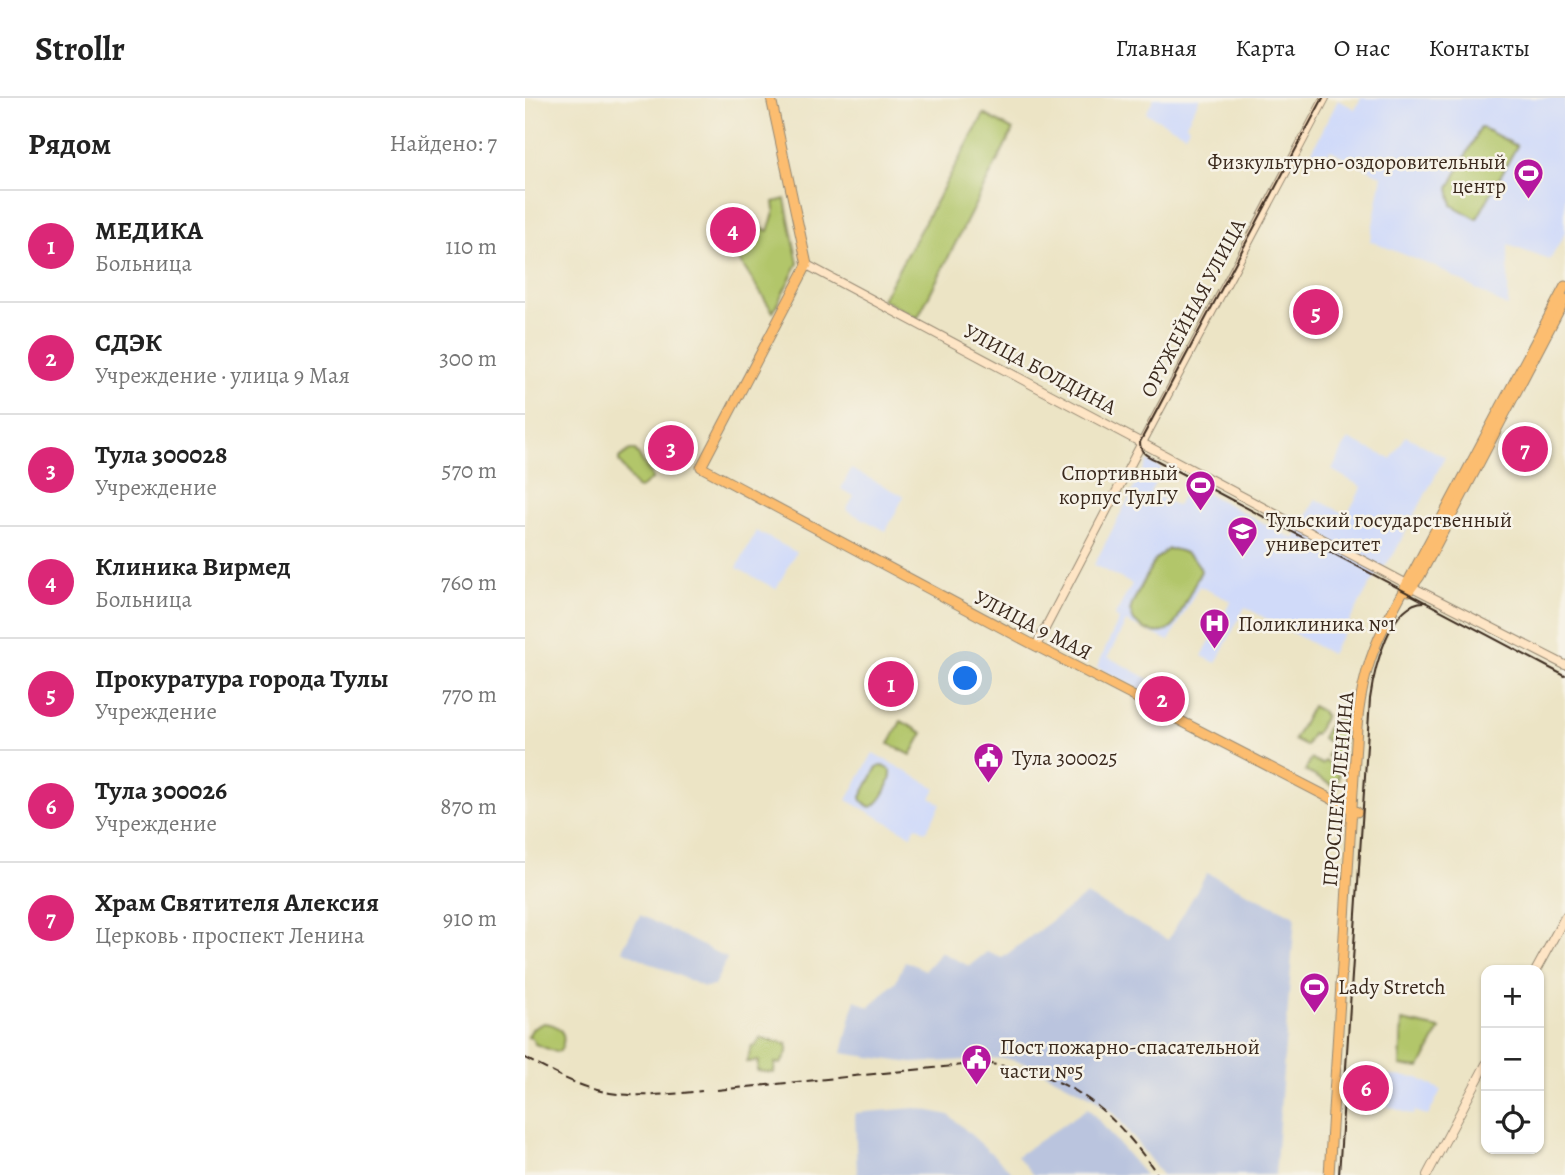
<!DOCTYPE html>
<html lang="ru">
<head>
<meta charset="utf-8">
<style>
	:root { --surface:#fff; --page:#f6f6f6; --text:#222; --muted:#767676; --line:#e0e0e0; --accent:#db2777 }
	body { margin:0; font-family:Alegreya,serif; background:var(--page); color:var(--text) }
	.controls { position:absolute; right:21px; bottom:21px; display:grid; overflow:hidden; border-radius:14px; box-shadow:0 2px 5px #0004 }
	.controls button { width:63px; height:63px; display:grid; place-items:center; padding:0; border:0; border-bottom:2px solid var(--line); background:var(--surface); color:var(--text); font:35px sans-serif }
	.you { position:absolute; left:441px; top:581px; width:24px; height:24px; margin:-18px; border:5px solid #fff; border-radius:50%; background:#1a73e8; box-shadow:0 0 0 10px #1a73e833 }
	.badge { display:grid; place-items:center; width:46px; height:46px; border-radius:50%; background:var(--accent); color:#fff; font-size:23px; font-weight:700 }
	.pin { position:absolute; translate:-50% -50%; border:4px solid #fff; box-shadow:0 2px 7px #0006 }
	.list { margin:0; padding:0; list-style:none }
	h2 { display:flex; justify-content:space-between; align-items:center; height:91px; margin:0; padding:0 28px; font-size:30px }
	h2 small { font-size:23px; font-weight:400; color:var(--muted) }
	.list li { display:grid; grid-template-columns:46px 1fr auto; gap:21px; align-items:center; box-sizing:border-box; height:112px; padding:0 28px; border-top:2px solid var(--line) }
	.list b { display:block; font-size:26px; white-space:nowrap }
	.list p { margin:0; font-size:23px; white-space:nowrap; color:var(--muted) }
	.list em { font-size:23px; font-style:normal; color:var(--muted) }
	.icon { flex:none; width:38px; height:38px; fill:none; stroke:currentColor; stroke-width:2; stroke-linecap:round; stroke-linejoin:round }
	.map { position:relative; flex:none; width:1040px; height:1077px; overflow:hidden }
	header { display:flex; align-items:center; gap:42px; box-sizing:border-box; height:98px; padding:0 35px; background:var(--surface); border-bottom:2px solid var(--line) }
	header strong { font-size:33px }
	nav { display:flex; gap:38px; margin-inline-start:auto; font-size:24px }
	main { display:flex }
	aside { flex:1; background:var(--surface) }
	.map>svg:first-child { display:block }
</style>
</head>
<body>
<header>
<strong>Strollr</strong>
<nav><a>Главная</a><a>Карта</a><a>О нас</a><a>Контакты</a></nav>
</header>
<main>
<aside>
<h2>Рядом<small>Найдено: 7</small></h2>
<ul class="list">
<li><span class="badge">1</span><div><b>МЕДИКА</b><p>Больница</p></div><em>110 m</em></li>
<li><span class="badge">2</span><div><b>СДЭК</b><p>Учреждение · улица 9 Мая</p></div><em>300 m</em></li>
<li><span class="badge">3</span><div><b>Тула 300028</b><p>Учреждение</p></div><em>570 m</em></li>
<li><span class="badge">4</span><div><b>Клиника Вирмед</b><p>Больница</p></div><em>760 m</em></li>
<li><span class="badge">5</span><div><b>Прокуратура города Тулы</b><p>Учреждение</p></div><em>770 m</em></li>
<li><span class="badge">6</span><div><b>Тула 300026</b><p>Учреждение</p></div><em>870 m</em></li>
<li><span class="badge">7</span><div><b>Храм Святителя Алексия</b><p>Церковь · проспект Ленина</p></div><em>910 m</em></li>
</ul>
</aside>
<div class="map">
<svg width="1040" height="1077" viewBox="0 0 1040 1077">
	<rect width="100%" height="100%" fill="#f7f3e8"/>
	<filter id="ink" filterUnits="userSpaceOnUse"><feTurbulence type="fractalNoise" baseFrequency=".0143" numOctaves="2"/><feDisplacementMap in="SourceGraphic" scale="14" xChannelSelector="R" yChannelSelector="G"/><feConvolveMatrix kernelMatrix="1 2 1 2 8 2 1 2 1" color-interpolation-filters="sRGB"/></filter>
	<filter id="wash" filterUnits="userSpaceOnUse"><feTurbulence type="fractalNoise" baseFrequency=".00686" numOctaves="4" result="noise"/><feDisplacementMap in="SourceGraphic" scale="28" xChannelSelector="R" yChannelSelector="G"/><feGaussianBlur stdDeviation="1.57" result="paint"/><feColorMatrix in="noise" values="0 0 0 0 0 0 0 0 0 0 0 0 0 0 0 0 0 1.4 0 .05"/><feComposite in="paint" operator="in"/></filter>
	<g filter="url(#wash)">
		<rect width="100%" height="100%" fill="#ece4c5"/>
		<g fill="#d0daf9">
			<path d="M629,0H675L661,26L664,29L660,36L621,15Z"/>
			<path d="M836,0H1040V135L1025,162L983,147V209L913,170L845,143L857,78L805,52L799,62L786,55L813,2L830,11Z"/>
			<path d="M881,338L920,359L869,456L845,487L806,556L720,509L691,565L677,558L706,503L674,488L644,543L601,524L583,559L628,583L622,595L572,569L594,521L589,519L607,486L569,467L623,363L637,371L625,395L652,408L664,386L769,441L791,401L822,417L837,389L807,372L823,341L866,361Z"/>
			<path d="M326,371L379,398L361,433L321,412L329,398L316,391Z"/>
			<path d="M231,433L271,454L251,491L212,470Z"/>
			<path d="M348,655L411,690L406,700L416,706L401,734L391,728L386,737L322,702Z"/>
			<path d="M855,977L893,980L916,992L903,1018L890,1013L888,1017L853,1005Z"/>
		</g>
		<g fill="#bac4de">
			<path d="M682,775L770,818L750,1077H637L590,1016L567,999L503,966L478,960L387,965L317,955L330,902L345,909L371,883L380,863L400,872L416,854L444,868L462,854L477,860L561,797L643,842Z"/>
			<path d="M115,817L202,860L189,888L179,889L97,852Z"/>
			<path d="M391,1010L424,1017L487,1074L484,1077H332L330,1015Z"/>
			<path d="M563,1010L620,1077H508L492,1058Z"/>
		</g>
		<g fill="#b2c66a" stroke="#767844" stroke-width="2">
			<path d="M459,16L488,32L391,223V219L357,201Z"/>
			<path d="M956,29L992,48L952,121L927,107L924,90Z"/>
			<path d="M260,101L273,165L248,214L209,154L225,125L243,133L250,112L249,104Z"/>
			<path d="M105,352H110L127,378V381L114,391L111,390L94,363V360Z"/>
			<path d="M643,451C657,451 672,459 676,473L649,528C636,540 620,534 609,523L605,513L608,504L630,462Z"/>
			<path d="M787,608L798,614L797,616L800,618L790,637L787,636L781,648L769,642Z"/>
			<path d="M811,619L821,625L816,664L802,658L808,646L797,640L807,621L810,622Z"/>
			<path d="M376,623L398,635L386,657L364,646Z"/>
			<path d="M786,661L797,666L800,663L812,669L814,675L812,690L780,673Z"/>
			<path d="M358,668L366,673C367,684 357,703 347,709C342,708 337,705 336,699L352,669Z"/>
			<path d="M877,923L915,931L895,970L875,968Z"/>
			<path d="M18,925C35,926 44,937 35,953L31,954L10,946L7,940L3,939L7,931Z"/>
			<path d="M235,940L262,946V954L256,966L250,965L249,975L232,973L233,963L222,964L226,949L231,947Z"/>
		</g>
	</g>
	<g filter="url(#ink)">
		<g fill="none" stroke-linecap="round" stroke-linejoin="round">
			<defs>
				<g id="secondary">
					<path d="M282,167L882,486"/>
					<path d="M887,489L1040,567"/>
					<path d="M511,548L611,356L800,0"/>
					<path d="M1011,872L1040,819"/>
					<path d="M902,1077L961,966"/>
				</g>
				<g id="primary">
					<path d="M246,0L282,167L176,369L507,546L832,714"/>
					<path d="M884,493L895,478L1040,201"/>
					<path d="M804,1077L832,629C835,594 843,560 860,527L1040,188"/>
				</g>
			</defs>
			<use href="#secondary" stroke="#948772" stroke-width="10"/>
			<use href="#primary" stroke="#948772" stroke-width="11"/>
			<use href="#secondary" stroke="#fee5c5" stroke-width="8"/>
			<use href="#primary" stroke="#fcbd6f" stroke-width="9"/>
			<g stroke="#3b2a1e" stroke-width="2">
				<path d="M798,0L615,344C615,355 622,358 631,362L1040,578"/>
				<path d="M814,1077L845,601C849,572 865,502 901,504"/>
			</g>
			<g stroke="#3b2a1e" stroke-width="2" stroke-dasharray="10 5" stroke-linecap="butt">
				<path d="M0,960C26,974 55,990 85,995C114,1000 147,996 177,993"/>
				<path d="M192,992L458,965C545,975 584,1008 633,1077"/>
			</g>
		</g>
	</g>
	<defs>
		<symbol id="stadium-pin" viewBox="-11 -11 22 30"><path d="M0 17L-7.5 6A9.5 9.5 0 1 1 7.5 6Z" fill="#b5179e" stroke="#f7f3e8"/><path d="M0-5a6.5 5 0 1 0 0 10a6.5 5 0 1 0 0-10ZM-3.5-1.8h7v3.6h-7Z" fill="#fff"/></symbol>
		<symbol id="university-pin" viewBox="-11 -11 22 30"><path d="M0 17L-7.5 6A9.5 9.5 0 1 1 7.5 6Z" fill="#b5179e" stroke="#f7f3e8"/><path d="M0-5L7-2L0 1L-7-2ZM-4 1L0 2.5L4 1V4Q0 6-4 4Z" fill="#fff"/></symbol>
		<symbol id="hospital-pin" viewBox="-11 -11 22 30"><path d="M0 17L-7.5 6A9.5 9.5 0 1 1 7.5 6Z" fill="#b5179e" stroke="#f7f3e8"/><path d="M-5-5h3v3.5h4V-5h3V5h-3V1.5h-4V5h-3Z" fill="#fff"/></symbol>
		<symbol id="civic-pin" viewBox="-11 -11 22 30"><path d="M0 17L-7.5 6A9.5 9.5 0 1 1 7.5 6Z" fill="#b5179e" stroke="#f7f3e8"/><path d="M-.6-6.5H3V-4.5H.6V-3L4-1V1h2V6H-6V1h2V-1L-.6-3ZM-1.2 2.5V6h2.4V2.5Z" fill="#fff"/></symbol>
	</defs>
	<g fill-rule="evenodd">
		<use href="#stadium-pin" x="986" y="58" width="35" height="47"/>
		<use href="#stadium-pin" x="658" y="370" width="35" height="47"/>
		<use href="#university-pin" x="700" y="416" width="35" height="47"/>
		<use href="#hospital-pin" x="672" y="508" width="35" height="47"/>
		<use href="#civic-pin" x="446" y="642" width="35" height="47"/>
		<use href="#stadium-pin" x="772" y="872" width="35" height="47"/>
		<use href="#civic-pin" x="434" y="944" width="35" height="47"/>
	</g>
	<g text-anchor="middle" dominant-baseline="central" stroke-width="5" stroke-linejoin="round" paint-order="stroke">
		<g font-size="21" fill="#3b2a1e" stroke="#f7f3e8" text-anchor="start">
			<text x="981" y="64" text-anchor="end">Физкультурно-оздоровительный<tspan x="981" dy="24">центр</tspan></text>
			<text x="653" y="375" text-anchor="end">Спортивный<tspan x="653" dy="24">корпус ТулГУ</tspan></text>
			<text x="741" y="422">Тульский государственный<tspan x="741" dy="24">университет</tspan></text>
			<text x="713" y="526">Поликлиника №1</text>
			<text x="487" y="660">Тула 300025</text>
			<text x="813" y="889">Lady Stretch</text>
			<text x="475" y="949">Пост пожарно-спасательной<tspan x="475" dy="24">части №5</tspan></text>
		</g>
		<g font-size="21" fill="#3b2a1e" stroke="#f7f3e8">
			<text transform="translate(668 210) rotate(-62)">ОРУЖЕЙНАЯ УЛИЦА</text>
			<text transform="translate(515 271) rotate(28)">УЛИЦА БОЛДИНА</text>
			<text transform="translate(508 527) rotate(27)">УЛИЦА 9 МАЯ</text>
			<text transform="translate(813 691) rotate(-85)">ПРОСПЕКТ ЛЕНИНА</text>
		</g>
	</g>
</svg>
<div class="controls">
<button>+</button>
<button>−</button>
<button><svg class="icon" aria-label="locate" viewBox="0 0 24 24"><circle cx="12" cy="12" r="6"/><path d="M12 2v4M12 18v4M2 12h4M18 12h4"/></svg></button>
</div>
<div class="you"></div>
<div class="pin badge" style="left:366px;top:586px">1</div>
<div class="pin badge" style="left:637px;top:601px">2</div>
<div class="pin badge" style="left:146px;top:350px">3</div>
<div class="pin badge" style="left:208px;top:132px">4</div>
<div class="pin badge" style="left:791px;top:214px">5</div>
<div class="pin badge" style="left:841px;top:990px">6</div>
<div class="pin badge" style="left:1000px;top:351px">7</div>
</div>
</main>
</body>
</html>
